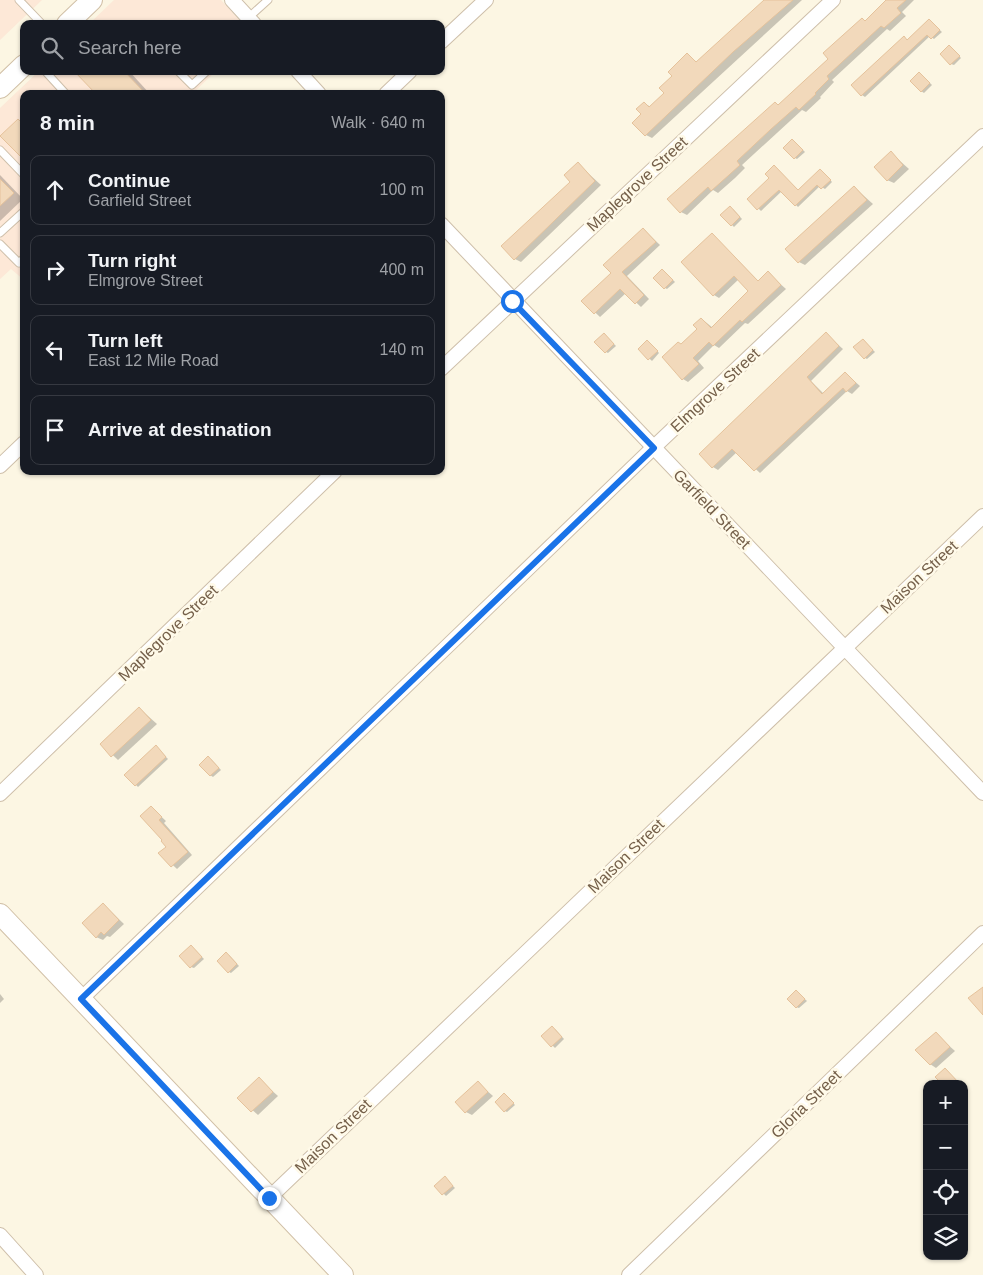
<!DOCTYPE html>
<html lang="en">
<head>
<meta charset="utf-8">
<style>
	:root { --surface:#171b24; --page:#242831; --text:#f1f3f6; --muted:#9ea1a6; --line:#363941 }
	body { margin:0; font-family:Arial,sans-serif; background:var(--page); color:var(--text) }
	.controls { position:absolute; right:15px; bottom:15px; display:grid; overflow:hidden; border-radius:10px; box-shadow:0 1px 4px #0004 }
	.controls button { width:45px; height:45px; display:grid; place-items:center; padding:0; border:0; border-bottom:1px solid var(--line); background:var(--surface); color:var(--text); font:25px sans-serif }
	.stop { position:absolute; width:15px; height:15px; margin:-11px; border:4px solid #1a73e8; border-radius:50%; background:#fff }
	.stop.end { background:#1a73e8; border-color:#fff; box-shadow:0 1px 5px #0008 }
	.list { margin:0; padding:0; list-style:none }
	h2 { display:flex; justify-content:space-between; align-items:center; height:65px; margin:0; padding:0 20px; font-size:21px }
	h2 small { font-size:16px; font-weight:400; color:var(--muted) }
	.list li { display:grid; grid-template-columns:32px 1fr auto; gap:15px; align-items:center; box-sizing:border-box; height:70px; margin:0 10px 10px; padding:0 10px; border:1px solid var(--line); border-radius:10px }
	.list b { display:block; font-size:19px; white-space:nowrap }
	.list p { margin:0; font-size:16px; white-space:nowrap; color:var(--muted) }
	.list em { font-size:16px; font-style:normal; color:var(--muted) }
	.icon { flex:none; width:28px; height:28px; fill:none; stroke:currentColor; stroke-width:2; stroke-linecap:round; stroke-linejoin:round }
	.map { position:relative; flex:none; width:983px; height:1275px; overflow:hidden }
	.search { position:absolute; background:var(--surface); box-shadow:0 1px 4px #0004; left:20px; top:20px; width:425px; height:55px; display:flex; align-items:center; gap:12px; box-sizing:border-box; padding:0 18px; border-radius:10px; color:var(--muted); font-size:19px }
	.panel { position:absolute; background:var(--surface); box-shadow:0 1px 4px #0004; left:20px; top:90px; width:425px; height:385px; border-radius:10px }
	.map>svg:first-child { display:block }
</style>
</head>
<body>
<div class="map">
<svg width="983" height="1275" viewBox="0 0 983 1275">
	<rect width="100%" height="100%" fill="#fcf6e3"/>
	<g fill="#fde8d7">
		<path d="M0,0H42L0,40Z"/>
		<path d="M114,0H221L243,24H89Z"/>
		<path d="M39,71H216L192,94H24V280L11,269L0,279V108Z"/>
	</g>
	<g fill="#0003">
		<path d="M766,0H802L652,138L646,135L644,103L651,107L665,93L687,55L697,62Z"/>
		<path d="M888,0H914L902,12L906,16L890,31L887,29L832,80L834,82L820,97L821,98L806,112L802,110L742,165L745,168L735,178L718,193L713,190L687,215L681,212L775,103L779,105L805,82Z"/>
		<path d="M929,20L942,32L934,39L930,36L865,97L862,95L852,85L904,38L908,41Z"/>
		<path d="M949,46L961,58L954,65L951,64Z"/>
		<path d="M78,71H129L150,94H98Z"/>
		<path d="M922,75L932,85L924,93L921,91Z"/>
		<path d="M24,117V158L2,136Z"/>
		<path d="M793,140L805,152L797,159L795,158Z"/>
		<path d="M891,153L909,169L894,183L887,180Z"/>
		<path d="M578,164L601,185L521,262L515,259L572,182Z"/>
		<path d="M774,167L799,191L823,172L832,182L825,189L820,186L798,207L782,191L761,211L749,199L770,178Z"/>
		<path d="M0,175L23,199L0,221Z"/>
		<path d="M855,188L873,204L805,265L799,262Z"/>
		<path d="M733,209L742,219L734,227L722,215Z"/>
		<path d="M643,229L660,245L627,276L649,299L641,307L626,293L600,317L583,301L612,273Z"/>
		<path d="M712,234L759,282L768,273L786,289L748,324L745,323L719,348L714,345L698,361L704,368L688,382L683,379L682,345L699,329L702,319L713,328L750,291L739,279L719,298L714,295Z"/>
		<path d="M663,270L675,282L667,289L665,288Z"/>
		<path d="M826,334L843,349L811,381L824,394L845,373L860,386L852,394L847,391L760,473L737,452L718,470L713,467Z"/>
		<path d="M606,336L616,346L608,353L606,352Z"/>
		<path d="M863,340L875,352L867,359L865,358Z"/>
		<path d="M650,343L659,353L652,361L639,349Z"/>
		<path d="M139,708L157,724L118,760L101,744Z"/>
		<path d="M156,747L168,759L138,787L136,785Z"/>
		<path d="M211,759L221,770L213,777L210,775Z"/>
		<path d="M151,807L166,821L164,823L192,855L177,869L160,853L167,847Z"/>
		<path d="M103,904L124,924L110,937L107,936L103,940L96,937Z"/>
		<path d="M191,946L204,959L194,968L191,967Z"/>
		<path d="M229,955L239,966L231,973L229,972Z"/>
		<path d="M796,991L807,1001L799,1008L796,1007Z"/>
		<path d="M0,994L4,999L0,1003Z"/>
		<path d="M555,1029L564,1039L555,1048L543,1036Z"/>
		<path d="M936,1034L955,1051L936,1068L930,1064Z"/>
		<path d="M259,1079L278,1096L258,1115L239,1098Z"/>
		<path d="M478,1083L493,1096L472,1115L466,1112Z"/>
		<path d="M505,1095L515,1105L507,1112L505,1111Z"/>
		<path d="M445,1178L455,1188L446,1196L436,1186Z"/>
	</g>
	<g fill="#f2d9bb" stroke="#e5c29b">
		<path d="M764,0H793L733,52L645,136L632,123L641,114L636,109L644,102L649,107L664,93L659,88L672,76L668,72L687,53L696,62Z"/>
		<path d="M886,0H906L897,8L901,13L884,28L881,26L827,76L829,79L815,93L816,94L799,110L796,107L770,130L737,161L740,165L729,175L711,191L708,187L680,213L667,199L775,102L778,105L804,81L828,59L823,53L862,18L865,21Z"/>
		<path d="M929,19L940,30L931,39L927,35L861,96L851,85L904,36L907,40Z"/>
		<path d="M949,45L960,56L950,65L940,54Z"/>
		<path d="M74,71H124L146,94H96Z"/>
		<path d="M919,72L930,83L921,92L910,81Z"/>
		<path d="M18,119L24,125V160L0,136Z"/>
		<path d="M792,139L803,150L794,159L783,148Z"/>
		<path d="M891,151L903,165L887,181L874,167Z"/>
		<path d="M578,162L595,181L514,260L501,246L570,182L564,175Z"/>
		<path d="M774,165L798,190L820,169L831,180L821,189L817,185L795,206L779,190L757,210L747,199L769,178L765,174Z"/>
		<path d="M0,179L14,193L0,206Z"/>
		<path d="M854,186L867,200L798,263L785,249Z"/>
		<path d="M730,206L740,217L731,226L720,215Z"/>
		<path d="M643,228L656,242L622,272L644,295L635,304L620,289L594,314L581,301L611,273L603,265Z"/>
		<path d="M712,233L758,281L768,271L781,285L742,322L740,320L713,346L709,342L693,358L699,364L682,380L662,357L678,342L681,344L697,329L693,325L701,318L711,328L748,291L734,276L713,296L681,262Z"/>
		<path d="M662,269L673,280L664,289L653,278Z"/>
		<path d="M826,332L839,346L807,377L822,394L845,372L856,383L846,392L843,388L754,471L732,449L712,468L699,454Z"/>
		<path d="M604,333L614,344L605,353L594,342Z"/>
		<path d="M863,339L873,350L864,359L853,347Z"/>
		<path d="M647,340L658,351L648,360L638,349Z"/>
		<path d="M139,707L151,720L111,757L100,744Z"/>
		<path d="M156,745L166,757L135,786L124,775Z"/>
		<path d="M208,756L219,768L210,776L199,765Z"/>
		<path d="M151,806L162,817L159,820L188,852L171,867L158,853L166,847L161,841L162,840L140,816Z"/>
		<path d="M103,903L119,920L104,935L101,932L96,938L82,923Z"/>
		<path d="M191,945L202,957L190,968L179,956Z"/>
		<path d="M226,952L237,964L228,973L217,961Z"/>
		<path d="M983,987V1015L968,998Z"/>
		<path d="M796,990L805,999L796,1008L787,999Z"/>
		<path d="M552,1026L562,1037L551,1047L541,1036Z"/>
		<path d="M936,1032L950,1047L930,1065L915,1050Z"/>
		<path d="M945,1068L960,1084H942L935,1077Z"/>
		<path d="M259,1077L273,1092L251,1112L237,1098Z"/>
		<path d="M478,1081L488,1092L465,1113L455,1102Z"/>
		<path d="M504,1093L514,1103L504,1112L495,1102Z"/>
		<path d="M445,1176L453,1186L442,1195L434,1186Z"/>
	</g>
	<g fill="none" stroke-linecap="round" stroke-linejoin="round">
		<defs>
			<g id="service">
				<path d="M19,0L42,24"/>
				<path d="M248,18L268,0"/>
				<path d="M45,71L66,94"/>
				<path d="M178,71L192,85L207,71"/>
				<path d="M0,150L24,175"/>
				<path d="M0,233L23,212"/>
				<path d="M0,244L19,263L24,258"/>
			</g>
			<g id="minor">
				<path d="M232,0L254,24"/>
				<path d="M441,42L486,0"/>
				<path d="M298,71L319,94"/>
				<path d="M386,94L410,71"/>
				<path d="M441,224L983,793"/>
				<path d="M441,369L833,0"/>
				<path d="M0,466L24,443"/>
				<path d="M0,794L335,471"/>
				<path d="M81,999L653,448L983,136"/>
				<path d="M269,1198L983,516"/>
				<path d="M0,1235L36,1275"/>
				<path d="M629,1275L983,933"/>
			</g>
			<g id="secondary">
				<path d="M67,24L92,0"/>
				<path d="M0,88L24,65"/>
				<path d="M0,914L343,1275"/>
			</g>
		</defs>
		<use href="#service" stroke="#cebfaa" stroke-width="9"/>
		<use href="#minor" stroke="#cebfaa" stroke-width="16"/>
		<use href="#secondary" stroke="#d1c0a7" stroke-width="22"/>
		<use href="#service" stroke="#fff" stroke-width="7"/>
		<use href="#minor" stroke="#fff" stroke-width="14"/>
		<use href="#secondary" stroke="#fff" stroke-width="20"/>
	</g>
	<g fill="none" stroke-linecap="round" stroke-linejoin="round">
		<path stroke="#1a73e8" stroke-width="6" d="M269,1198L81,999L654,448L512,301"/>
	</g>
	<g text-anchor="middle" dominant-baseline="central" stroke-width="5" stroke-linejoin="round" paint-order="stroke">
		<g font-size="16" fill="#745f49" stroke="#fffae9">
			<text transform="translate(637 184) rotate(-43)">Maplegrove Street</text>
			<text transform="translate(715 390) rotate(-43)">Elmgrove Street</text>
			<text transform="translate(712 509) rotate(46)">Garfield Street</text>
			<text transform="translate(919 577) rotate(-43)">Maison Street</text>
			<text transform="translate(168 633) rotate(-44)">Maplegrove Street</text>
			<text transform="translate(626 856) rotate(-44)">Maison Street</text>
			<text transform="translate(806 1104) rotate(-44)">Gloria Street</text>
			<text transform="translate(333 1136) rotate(-44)">Maison Street</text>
		</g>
	</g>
</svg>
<div class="controls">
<button>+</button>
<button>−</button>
<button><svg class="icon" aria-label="locate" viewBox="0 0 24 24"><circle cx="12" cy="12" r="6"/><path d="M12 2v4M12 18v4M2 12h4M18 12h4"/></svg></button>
<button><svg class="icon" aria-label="layers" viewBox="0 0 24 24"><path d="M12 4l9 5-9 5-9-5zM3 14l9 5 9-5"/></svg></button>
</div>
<div class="stop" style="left:512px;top:301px"></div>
<div class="stop end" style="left:269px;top:1198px"></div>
<div class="search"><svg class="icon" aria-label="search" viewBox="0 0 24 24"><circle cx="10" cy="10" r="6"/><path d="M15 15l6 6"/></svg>Search here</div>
<section class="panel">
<h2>8 min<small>Walk · 640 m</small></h2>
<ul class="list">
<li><svg class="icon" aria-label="ahead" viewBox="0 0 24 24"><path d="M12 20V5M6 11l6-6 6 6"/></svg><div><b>Continue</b><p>Garfield Street</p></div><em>100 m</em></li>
<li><svg class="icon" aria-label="right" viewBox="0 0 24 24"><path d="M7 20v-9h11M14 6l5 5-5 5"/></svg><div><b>Turn right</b><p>Elmgrove Street</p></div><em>400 m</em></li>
<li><svg class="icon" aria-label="left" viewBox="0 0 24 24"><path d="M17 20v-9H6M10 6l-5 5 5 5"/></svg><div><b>Turn left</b><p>East 12 Mile Road</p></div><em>140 m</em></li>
<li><svg class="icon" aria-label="arrive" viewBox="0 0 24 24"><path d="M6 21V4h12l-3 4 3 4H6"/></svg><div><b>Arrive at destination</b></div></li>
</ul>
</section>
</div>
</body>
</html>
